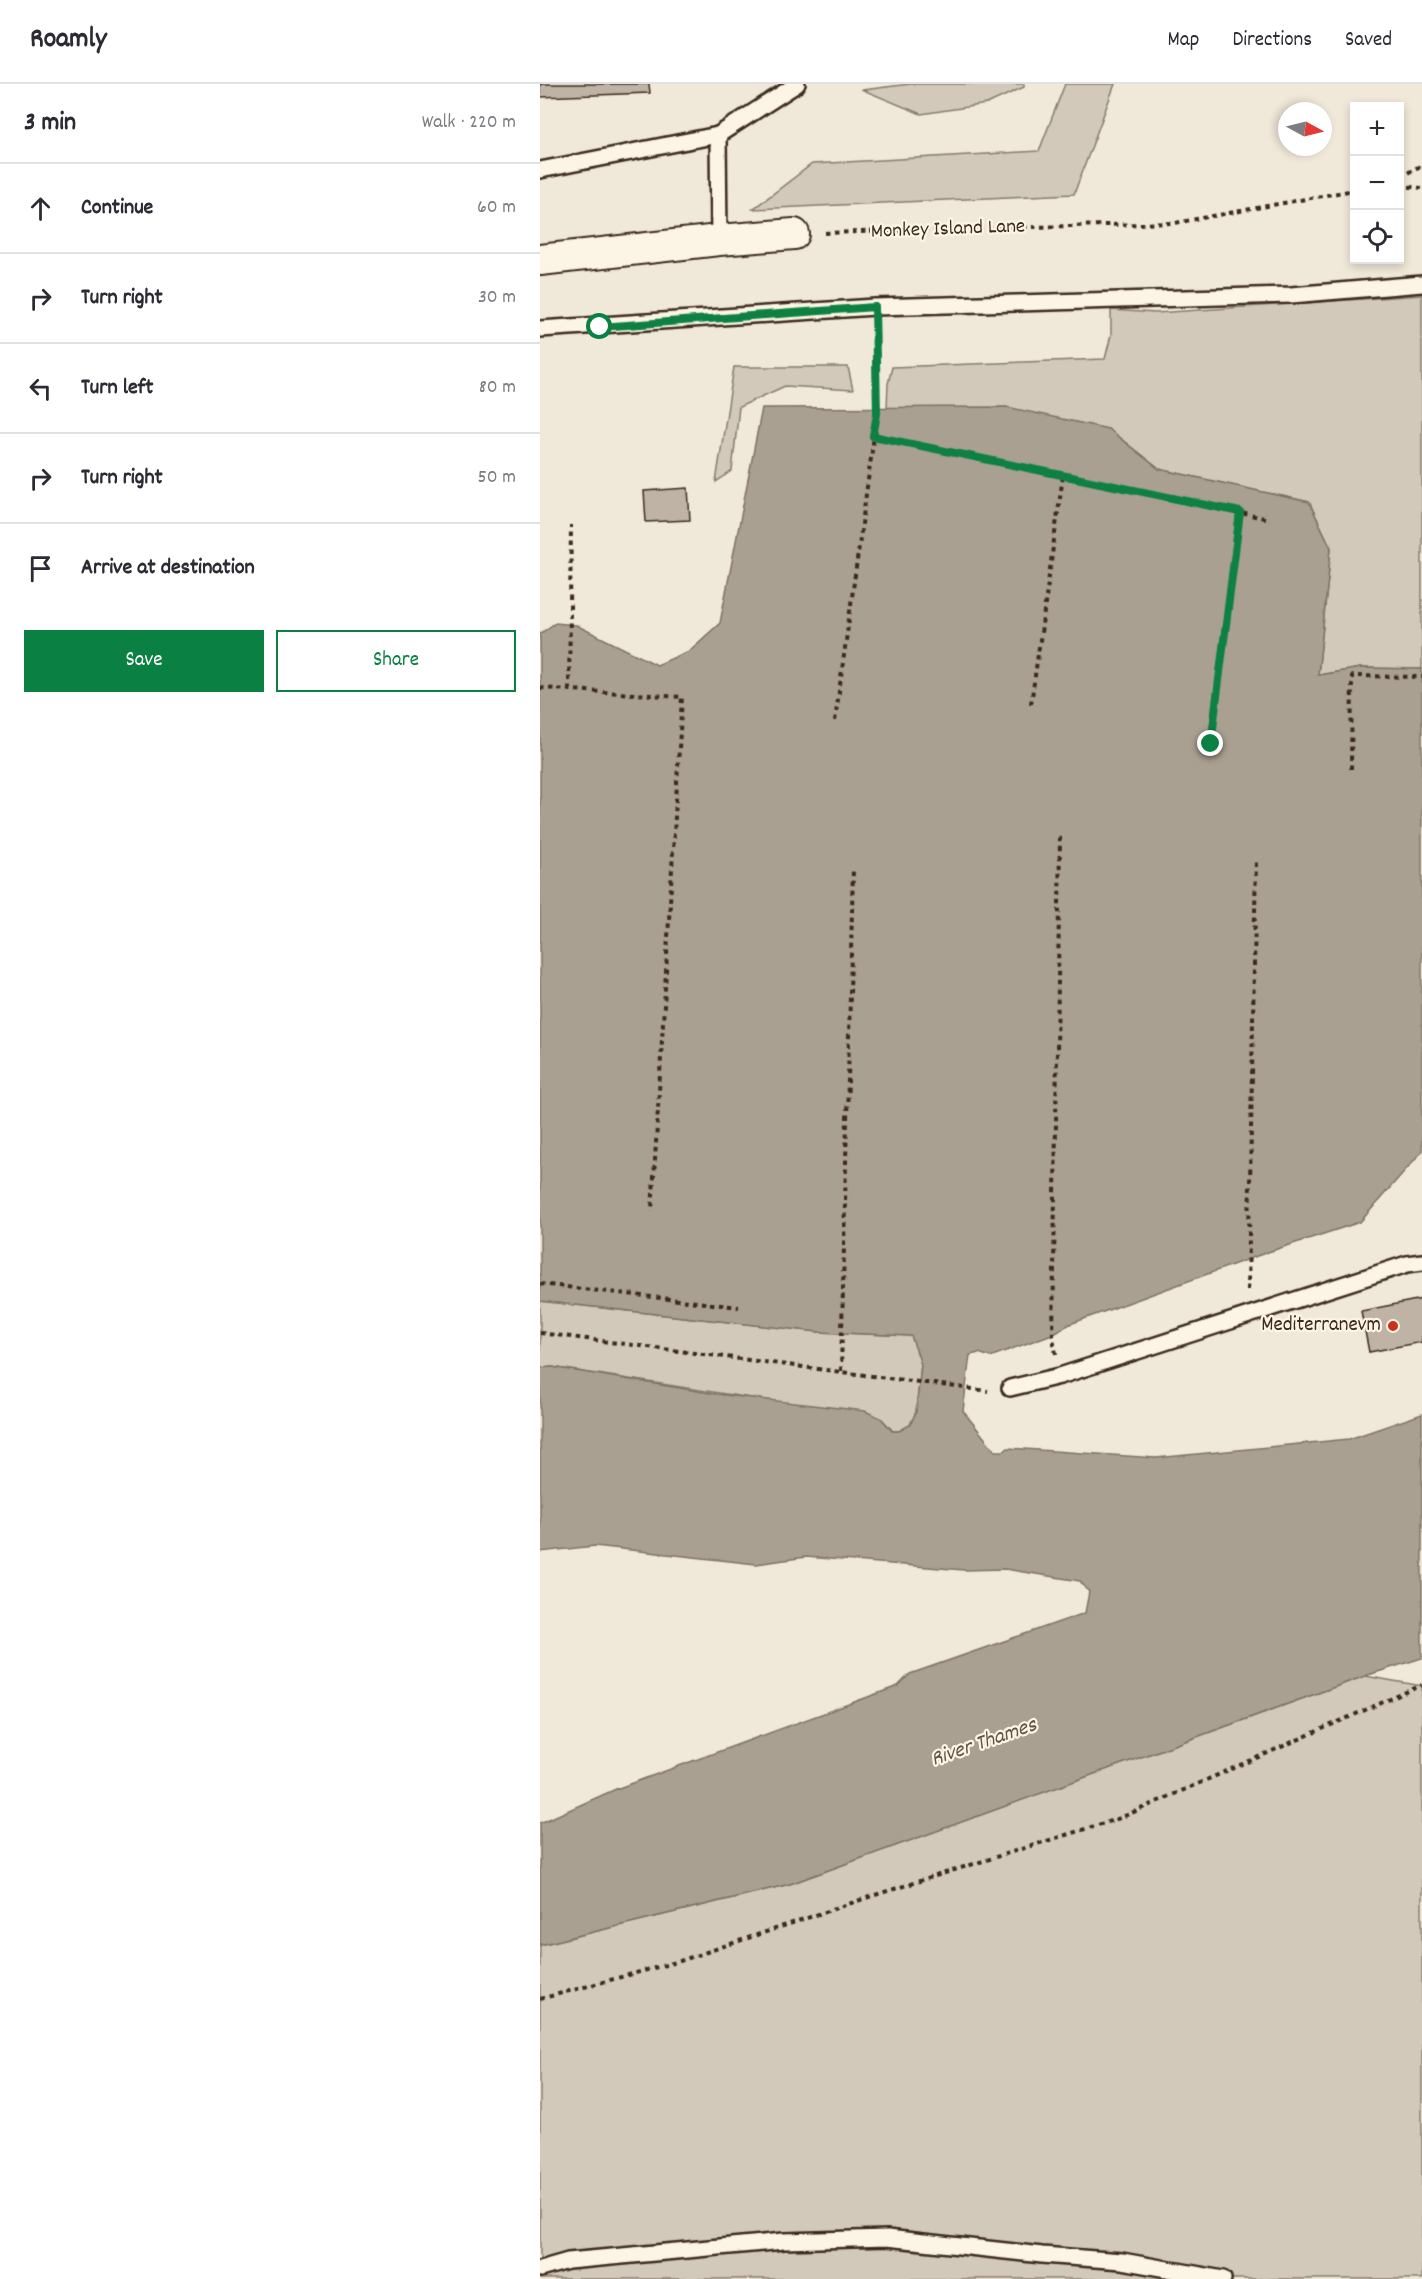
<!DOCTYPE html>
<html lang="en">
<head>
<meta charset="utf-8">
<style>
	:root { --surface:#fff; --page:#f2f2f3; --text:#2b2b33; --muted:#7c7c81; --line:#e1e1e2; --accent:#0b8043 }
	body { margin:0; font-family:Dekko,sans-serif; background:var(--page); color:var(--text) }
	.controls { position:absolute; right:18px; top:18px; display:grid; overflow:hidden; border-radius:0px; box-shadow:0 3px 9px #0003 }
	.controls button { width:54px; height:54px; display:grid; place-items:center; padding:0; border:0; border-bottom:2px solid var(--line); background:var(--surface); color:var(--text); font:30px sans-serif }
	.compass { position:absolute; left:738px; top:18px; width:54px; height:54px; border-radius:50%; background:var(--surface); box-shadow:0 3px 9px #0003; rotate:97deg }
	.stop { position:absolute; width:18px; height:18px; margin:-14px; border:4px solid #0b8043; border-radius:50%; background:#fff }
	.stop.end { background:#0b8043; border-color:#fff; box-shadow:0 2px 6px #0008 }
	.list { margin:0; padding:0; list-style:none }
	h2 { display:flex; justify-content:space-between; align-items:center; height:78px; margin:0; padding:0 24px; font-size:26px }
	h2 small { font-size:20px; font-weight:400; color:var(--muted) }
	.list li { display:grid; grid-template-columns:39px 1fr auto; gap:18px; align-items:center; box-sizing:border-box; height:90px; padding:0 24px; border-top:2px solid var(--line) }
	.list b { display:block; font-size:22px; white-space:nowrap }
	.list em { font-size:20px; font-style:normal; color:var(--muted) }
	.actions { display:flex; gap:12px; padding:18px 24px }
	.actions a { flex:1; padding:14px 0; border:2px solid var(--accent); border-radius:0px; text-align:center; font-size:21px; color:var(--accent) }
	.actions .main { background:var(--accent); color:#fff }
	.icon { flex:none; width:33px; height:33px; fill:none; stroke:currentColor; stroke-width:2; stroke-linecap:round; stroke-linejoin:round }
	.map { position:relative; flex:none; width:882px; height:2195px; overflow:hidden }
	header { display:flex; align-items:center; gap:36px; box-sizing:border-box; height:84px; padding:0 30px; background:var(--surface); border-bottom:2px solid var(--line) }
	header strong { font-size:28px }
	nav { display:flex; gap:33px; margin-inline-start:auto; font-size:21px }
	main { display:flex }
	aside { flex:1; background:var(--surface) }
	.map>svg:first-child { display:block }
</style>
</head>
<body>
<header>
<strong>Roamly</strong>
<nav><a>Map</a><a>Directions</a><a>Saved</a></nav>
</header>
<main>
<aside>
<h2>3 min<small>Walk · 220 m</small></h2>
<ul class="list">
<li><svg class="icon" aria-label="ahead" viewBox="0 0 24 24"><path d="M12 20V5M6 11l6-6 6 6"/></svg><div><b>Continue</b></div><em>60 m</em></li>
<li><svg class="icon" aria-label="right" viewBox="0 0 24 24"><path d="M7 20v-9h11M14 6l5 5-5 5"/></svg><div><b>Turn right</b></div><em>30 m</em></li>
<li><svg class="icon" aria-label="left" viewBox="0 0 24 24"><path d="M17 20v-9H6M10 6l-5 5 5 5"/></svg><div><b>Turn left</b></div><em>80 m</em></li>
<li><svg class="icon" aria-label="right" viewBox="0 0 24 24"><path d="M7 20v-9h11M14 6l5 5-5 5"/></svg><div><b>Turn right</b></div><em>50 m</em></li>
<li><svg class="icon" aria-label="arrive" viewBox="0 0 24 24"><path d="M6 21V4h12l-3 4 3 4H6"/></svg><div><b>Arrive at destination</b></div></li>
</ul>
<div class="actions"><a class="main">Save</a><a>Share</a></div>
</aside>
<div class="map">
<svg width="882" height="2195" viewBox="0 0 882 2195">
	<rect width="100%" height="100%" fill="#f0e9d9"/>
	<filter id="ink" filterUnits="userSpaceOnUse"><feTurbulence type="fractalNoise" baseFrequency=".0167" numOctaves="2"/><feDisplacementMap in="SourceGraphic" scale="12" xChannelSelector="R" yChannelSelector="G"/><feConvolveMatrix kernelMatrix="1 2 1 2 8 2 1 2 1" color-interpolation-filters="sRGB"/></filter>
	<g filter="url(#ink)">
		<g fill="#d2c9ba" stroke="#867a6c" stroke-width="1.5">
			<path d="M370,0H484V3L447,20L381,30L323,6Z"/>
			<path d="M525,0H575L534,110L213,125L272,80L499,67Z"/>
			<path d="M882,211V585L821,584L778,591L791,464L769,418L619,385L568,345L347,324L348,300L352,283L565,275L571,251V226L615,229Z"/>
			<path d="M194,283H308L313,306L245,302L199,323L192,387L176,398Z"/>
			<path d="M0,1217L279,1248L372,1252L381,1280L376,1328L370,1341L359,1347H353L341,1334L12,1283L0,1284Z"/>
			<path d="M825,1592L882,1602V2195H0V1861L250,1800Z"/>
		</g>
		<path fill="#aaa091" stroke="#7e7163" stroke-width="1.5" d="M467,323L568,345L619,385L769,418L791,464L778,591L821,584L882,585V1067L820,1138L728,1168L530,1240L512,1250L450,1273L439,1269L430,1271L423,1327L455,1367H464L468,1364L616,1374L809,1355L882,1330V1574L825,1592L250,1800L0,1861V1739L76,1705L358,1602L370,1590L545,1529L549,1508L540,1497L465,1485L424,1486L266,1473L216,1480L55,1462L0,1468V1284L12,1283L176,1310L325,1327L341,1334L352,1347H359L370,1341L376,1328L381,1280L371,1252L279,1248L0,1217V550L15,539L36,541L117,581L149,567L180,539L222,324Z"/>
		<g fill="#beb3a4" stroke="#3b2a1e" stroke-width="1.5">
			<path d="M0,0H109L110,9L0,13Z"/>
			<path d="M148,404L150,436L106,438L104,407Z"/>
			<path d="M882,1215V1258L829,1268L821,1227Z"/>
		</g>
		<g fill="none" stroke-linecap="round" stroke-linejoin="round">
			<defs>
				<g id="service">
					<path d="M178,51L257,0"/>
					<path d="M0,86L178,51L179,156"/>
					<path d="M0,245L335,223L751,211L882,200"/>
					<path d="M470,1304L520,1292L867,1180L882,1178"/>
					<path d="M0,2185L28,2177L244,2157L347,2154L502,2171L582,2177L683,2195"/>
				</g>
				<path id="minor" d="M0,176L179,156L254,150"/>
			</defs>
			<use href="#service" stroke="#3b2a1e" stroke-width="20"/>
			<use href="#minor" stroke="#3b2a1e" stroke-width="34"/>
			<g stroke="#3b2a1e" stroke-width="4" stroke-dasharray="4.5 4.5" stroke-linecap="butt">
				<path d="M860,93L882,81"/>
				<path d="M860,102L882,104"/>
				<path d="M285,149L635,139L814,106"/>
				<path d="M333,352L729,435"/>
				<path d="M0,604L142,613L112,1127"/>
				<path d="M29,606L31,441"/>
				<path d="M491,620L523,392"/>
				<path d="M295,637L337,330L336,247"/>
				<path d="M671,660L700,429"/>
				<path d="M811,685L812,592L882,593"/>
				<path d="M0,1200L199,1223"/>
				<path d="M708,1206L716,775"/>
				<path d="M0,1249L448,1307"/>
				<path d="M516,1270L513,1254L520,752"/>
				<path d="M301,1287L313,785"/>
				<path d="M0,1915L140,1877L335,1811L580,1734L882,1601"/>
			</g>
			<use href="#service" stroke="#fcf5e5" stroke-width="15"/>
			<use href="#minor" stroke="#fcf5e5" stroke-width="30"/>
		</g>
	</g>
	<g fill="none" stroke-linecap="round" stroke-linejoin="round" filter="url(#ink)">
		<path stroke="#0b8043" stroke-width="8" d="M60,243L335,223L337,330L333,352L700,428L671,660"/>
	</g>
	<circle fill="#c8321e" stroke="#fcf5e5" stroke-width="2" cx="853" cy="1242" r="6"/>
	<g text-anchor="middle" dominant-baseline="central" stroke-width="4.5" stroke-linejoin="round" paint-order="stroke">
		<g font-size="21" fill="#3b2a1e" stroke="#fcf5e5">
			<text transform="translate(408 146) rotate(-2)">Monkey Island Lane</text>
		</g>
		<g font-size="21" fill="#3b2a1e" stroke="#fcf5e5" text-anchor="end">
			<text x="841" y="1242">Mediterranevm</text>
		</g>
		<g font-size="22" font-style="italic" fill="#625346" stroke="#fcf5e5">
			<text transform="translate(444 1659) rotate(-19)">River Thames</text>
		</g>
	</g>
</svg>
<div class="controls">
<button>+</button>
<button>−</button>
<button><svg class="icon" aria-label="locate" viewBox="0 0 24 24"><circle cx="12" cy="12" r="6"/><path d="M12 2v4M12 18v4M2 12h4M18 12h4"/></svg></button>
</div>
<svg class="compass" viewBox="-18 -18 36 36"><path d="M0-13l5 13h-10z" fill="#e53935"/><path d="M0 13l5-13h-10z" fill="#7c7c81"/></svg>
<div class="stop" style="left:60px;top:243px"></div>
<div class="stop end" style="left:671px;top:660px"></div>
</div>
</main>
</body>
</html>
